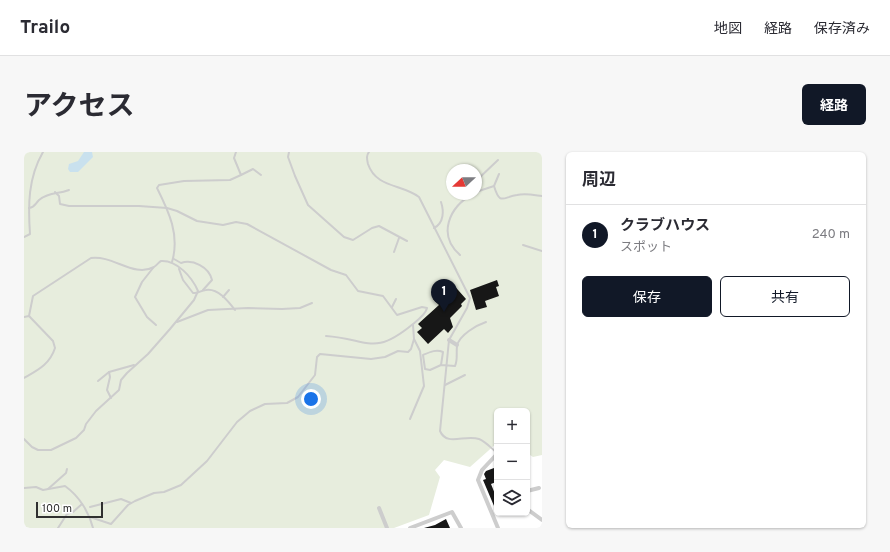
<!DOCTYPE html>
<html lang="ja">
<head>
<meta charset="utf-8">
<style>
	:root { --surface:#fff; --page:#f7f7f7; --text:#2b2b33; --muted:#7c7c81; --line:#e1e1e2; --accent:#111827 }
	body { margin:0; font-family:Overpass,"Noto Sans JP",sans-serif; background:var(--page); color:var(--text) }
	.controls { position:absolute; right:12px; bottom:12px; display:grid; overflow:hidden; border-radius:6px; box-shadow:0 1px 3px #0004 }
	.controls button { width:36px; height:36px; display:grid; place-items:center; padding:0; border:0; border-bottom:1px solid var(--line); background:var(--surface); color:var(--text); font:20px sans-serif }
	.compass { position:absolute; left:422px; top:12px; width:36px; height:36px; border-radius:50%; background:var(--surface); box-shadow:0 1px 3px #0004; rotate:248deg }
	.scale { position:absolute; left:12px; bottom:10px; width:67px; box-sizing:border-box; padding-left:4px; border:2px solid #303030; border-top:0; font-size:11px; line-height:14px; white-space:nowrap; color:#303030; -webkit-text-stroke:3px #fff; paint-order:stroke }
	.you { position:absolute; left:287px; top:247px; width:14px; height:14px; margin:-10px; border:3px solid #fff; border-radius:50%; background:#1a73e8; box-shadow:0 0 0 6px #1a73e833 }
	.badge { display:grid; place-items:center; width:26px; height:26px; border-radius:50%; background:var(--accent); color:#fff; font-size:13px; font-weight:700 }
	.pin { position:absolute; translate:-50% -33px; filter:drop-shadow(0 1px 2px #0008) }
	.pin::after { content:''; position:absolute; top:21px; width:14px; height:12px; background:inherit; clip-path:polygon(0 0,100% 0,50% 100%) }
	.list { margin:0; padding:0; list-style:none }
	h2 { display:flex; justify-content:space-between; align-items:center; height:52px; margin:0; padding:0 16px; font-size:17px }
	h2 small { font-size:13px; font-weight:400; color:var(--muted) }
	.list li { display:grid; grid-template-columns:26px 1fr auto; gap:12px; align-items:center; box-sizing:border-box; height:60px; padding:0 16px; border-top:1px solid var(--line) }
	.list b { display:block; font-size:15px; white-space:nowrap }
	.list p { margin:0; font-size:13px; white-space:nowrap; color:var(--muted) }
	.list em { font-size:13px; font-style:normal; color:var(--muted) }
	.actions { display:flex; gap:8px; padding:12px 16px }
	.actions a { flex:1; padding:9px 0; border:1px solid var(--accent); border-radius:6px; text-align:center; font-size:14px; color:var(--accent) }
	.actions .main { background:var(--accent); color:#fff }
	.icon { flex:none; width:22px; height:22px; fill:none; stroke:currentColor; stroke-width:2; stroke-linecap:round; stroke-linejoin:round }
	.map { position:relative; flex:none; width:518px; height:376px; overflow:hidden; border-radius:6px }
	header { display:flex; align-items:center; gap:24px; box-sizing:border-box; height:56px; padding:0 20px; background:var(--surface); border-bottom:1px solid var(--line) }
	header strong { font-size:19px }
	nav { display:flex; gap:22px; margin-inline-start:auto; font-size:14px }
	.intro { display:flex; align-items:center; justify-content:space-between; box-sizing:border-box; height:96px; padding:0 24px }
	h1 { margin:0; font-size:28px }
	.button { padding:10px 18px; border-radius:6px; background:var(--accent); color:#fff; font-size:14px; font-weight:700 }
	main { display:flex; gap:24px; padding:0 24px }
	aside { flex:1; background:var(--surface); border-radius:6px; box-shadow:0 1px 3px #0004 }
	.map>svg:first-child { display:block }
</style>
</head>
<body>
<header>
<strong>Trailo</strong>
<nav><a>地図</a><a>経路</a><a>保存済み</a></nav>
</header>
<div class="intro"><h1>アクセス</h1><a class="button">経路</a></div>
<main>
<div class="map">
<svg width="518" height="376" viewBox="0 0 518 376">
	<rect width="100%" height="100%" fill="#fff"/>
	<path fill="#e7eddd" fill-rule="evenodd" d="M0,0H518V303L509,305L503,301V259H473V291L446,315L420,308L411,318L416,325L405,363L370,376H0ZM428,18H452V42H428Z"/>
	<path fill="#c9e1ee" d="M60,0H68L69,5L54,20H46L44,17L45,12L54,9Z"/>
	<g fill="#171717">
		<path d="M473,128L475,134L472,135L475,144L461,149L463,155L452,158L446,138Z"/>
		<path d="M427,130L442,147L437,152L438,154L426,166L429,175L424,181L420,177L404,192L393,180L398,176L394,172L415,153L409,147Z"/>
		<path d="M470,316L473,323L472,330L467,332L473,347V361L459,328L462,327L460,322L462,319Z"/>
		<path d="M422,367L426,376H400L411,373Z"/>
	</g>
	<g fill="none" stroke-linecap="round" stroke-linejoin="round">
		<g stroke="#cdcdcd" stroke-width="2">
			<path d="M212,0L210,6L217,23L229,17L237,23"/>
			<path d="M265,0L264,5L271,24L284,53L320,85L329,88L348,76L355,74L383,89"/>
			<path d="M345,0C342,4 343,7 344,12C352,36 378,32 395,45L446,146L443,156L425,188L416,279C423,295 441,282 455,287C461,289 467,296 473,301"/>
			<path d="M475,22L470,34C476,54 479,45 493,43C501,41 510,43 518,44"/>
			<path d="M454,27L474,8"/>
			<path d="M31,40L35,44L36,52L45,54H115L143,56L153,59L173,69L199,73L212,70L223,72L307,118L322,123L334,139L359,144L373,163L398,155L403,156C402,162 394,168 389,172C349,205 345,187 302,184"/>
			<path d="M452,40L470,34"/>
			<path d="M5,56C11,55 11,52 15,48C27,39 33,43 45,38"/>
			<path d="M410,76C420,71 420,59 417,50"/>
			<path d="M0,85L6,82C4,53 4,26 19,0"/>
			<path d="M499,93L518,99"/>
			<path d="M370,100L375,86"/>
			<path d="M436,103C413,83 425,55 449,42"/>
			<path d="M150,107L157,111C169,107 185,115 188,128L179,138"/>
			<path d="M148,110C156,83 145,60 133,36L135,33L160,29L206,28L217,23"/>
			<path d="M129,116L118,130L111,145L123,165L132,173"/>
			<path d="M155,117L159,128L169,141C174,142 177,138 182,138C194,136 204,149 211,158"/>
			<path d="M199,145L205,138"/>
			<path d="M368,155L372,147"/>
			<path d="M0,165L5,164L29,189L31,196C26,212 14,218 0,226"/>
			<path d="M153,170L184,158L224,156L258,157L276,156L288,151"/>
			<path d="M417,213L419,200C412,197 406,200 399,203L401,217L406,218L417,213L431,214C434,208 432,201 433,194C435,183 453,173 462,170"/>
			<path d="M85,220L86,225L83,238L87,246"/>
			<path d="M74,229L85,220L110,213"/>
			<path d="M421,233L441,223"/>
			<path d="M386,267L400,234L396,199L390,187L389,173"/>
			<path d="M0,287L8,295L14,298H27L52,286L60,278L62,272L72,259L95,238L97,228L103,221L124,202L146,177L170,148L174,139C168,125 153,108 137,109C135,110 133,113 130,115C110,126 89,103 67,106L9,144L5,164"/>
			<path d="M0,336L12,335L19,338L41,334C55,344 65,360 69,376"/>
			<path d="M24,337L42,321L43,317"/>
			<path d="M66,355L97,347L107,351"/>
			<path d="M66,365L87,372L104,353L111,349L130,341L140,340L157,333L183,309L213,270L226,259L241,252L263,251L274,245L291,223L293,205L296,202L347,207L361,205L374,199L384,200L387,197L390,187"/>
			<path d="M34,376L43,362L49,360L58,352"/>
		</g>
		<g stroke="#cdcdcd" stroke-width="4">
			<path d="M425,188L433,193"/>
			<path d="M473,302L458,318L454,328L474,376"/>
			<path d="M503,339L515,336"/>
			<path d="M355,356L363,376"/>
			<path d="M503,357L518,368"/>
			<path d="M386,376L428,360L437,376"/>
		</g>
	</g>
</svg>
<div class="controls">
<button>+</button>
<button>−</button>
<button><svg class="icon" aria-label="layers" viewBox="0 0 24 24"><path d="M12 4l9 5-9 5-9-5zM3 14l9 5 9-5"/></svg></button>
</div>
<svg class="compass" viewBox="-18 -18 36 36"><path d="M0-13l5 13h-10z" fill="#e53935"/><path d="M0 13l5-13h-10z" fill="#7c7c81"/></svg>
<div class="scale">100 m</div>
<div class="you"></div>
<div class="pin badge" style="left:420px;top:160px">1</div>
</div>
<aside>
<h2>周辺<small></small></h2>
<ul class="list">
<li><span class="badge">1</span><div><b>クラブハウス</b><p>スポット</p></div><em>240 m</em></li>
</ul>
<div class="actions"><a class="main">保存</a><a>共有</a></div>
</aside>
</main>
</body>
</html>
